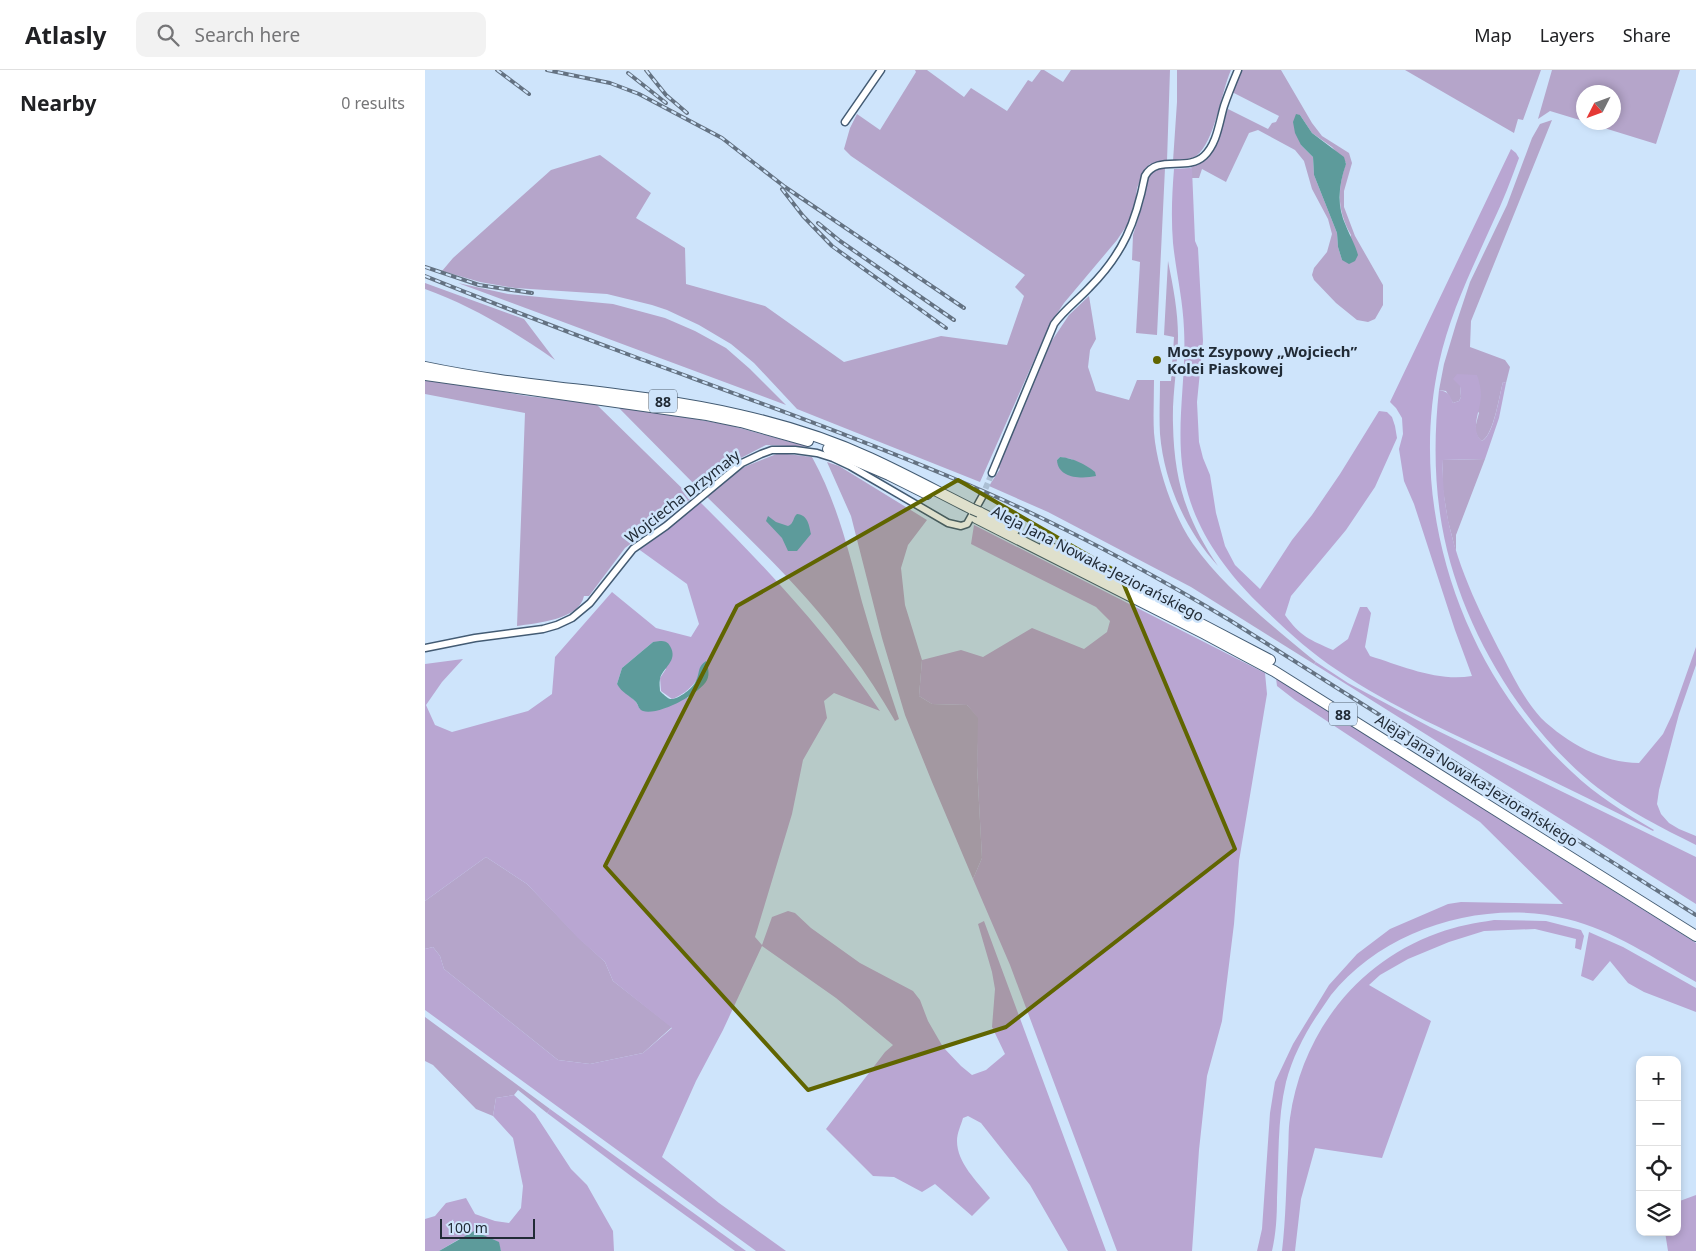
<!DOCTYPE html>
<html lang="en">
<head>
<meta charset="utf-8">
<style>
	:root { --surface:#fff; --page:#f2f2f2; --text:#202124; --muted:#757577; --line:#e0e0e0 }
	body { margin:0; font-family:"Noto Sans",sans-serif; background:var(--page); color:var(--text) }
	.controls { position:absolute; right:15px; bottom:15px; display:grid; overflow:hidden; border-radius:10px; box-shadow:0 2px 8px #0003 }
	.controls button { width:45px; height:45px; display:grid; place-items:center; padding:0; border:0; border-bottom:1px solid var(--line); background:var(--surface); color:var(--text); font:25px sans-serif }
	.compass { position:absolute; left:1151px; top:15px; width:45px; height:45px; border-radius:50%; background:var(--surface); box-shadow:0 2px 8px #0003; rotate:228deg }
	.scale { position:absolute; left:15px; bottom:12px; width:95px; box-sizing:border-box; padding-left:5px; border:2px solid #212b36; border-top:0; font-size:14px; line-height:18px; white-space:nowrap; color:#212b36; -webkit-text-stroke:4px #cee4fb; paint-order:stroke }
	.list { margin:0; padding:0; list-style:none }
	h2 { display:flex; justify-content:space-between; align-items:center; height:65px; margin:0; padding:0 20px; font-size:21px }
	h2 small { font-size:16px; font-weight:400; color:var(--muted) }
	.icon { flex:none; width:28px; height:28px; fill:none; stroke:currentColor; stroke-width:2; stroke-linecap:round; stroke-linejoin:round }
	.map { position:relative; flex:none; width:1271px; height:1181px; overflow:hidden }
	header { display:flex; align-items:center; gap:30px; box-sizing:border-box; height:70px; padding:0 25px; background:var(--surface); border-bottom:1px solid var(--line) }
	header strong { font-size:24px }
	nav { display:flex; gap:28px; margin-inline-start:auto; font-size:18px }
	.search { width:350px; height:45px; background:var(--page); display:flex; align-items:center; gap:12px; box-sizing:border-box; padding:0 18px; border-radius:10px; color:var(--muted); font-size:19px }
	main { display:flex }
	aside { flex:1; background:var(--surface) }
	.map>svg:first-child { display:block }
</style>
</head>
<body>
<header>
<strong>Atlasly</strong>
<div class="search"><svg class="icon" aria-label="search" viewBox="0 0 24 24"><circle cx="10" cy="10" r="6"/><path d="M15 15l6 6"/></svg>Search here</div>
<nav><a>Map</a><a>Layers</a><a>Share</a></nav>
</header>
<main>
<aside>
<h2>Nearby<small>0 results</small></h2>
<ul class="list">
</ul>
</aside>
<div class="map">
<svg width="1271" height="1181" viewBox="0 0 1271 1181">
	<rect width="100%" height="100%" fill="#cee4fb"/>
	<g fill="#b5a5ca" fill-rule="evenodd">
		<path d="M490,0H502L539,27L546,18L582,41L603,10L607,12L616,0H619L638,12L646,0H745L742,91L725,94L720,99L712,118L710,137L702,155L692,170L639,233L625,254L555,412L372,339L329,293L306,274L274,255L242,240L227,235L182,224L90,218L55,212L17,201L28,188L126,100L175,85L226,123L211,148L260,178L261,214L340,236L419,292L516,266L582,275L599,226L590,217L600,205L426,86L419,79L425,58L432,44L455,60L491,2Z"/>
		<path d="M752,0H806C796,22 790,72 771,86C764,90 756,90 748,91L752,32Z"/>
		<path d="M817,0H856L887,53L897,66L924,83L927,93L919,121V137L930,166L958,215V235L950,249L943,252L932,250L911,233L889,210L887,205L889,198L902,182L907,164L903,149L887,119L879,91L870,80L833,60L824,63L801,112L777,99L774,108H767V99L765,98L779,90L788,80L803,39L843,59L847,53L851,52L854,46L807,22ZM875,45L887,63L907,77L921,93C912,120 912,140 926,165L917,190L913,177L912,163L889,105L888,87L876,75Z"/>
		<path d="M980,0H1116L1098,50L1093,49L1089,63Z"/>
		<path d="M1127,0H1255L1231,74L1163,53L1188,52V22H1158V51L1125,41L1113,49Z"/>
		<path d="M1127,50L1046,251L1045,277L1080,290L1085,297L1081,313L1078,312C1074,326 1069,364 1057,371C1047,363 1051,354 1054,343L1035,316L1036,327L1034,331L1028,333L1021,321L1014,320L1019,294L1031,254L1045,212L1082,135L1107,68L1115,54Z"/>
		<path d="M740,98L732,265L711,263L715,192L707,190L708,165L718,133L724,105L731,100Z"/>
		<path d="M743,191C748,216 753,241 753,266C753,295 747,324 748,354C749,410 761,449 793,496C761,461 739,412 735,364C734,347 735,328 735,311H746L749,267L739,265Z"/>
		<path d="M0,213L99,249L130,290C90,262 47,236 0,219Z"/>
		<path d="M33,213L83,224L188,234L240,248L270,261L301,278L325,299L361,335Z"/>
		<path d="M664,226L671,269L665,280L663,297L671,321L704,330L712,310H729C729,328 728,346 729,363C732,398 748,445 768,474C799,518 850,558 891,592L889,594L766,517L623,442L564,416L575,399L573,397L626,272L644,245ZM635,387L646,389L667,400L632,390Z"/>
		<path d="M0,308L102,326L171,334L267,428L200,478L164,526H159C154,550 111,553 92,556L100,343L0,324Z"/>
		<path d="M191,335L304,355L384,377L341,375L312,390L291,404L275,420Z"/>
		<path d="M354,383L387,387C412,432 424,482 437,532C448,571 461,610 474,649L470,651C456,627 441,603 424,581C383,524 331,475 281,426L319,397Z"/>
		<path d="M1060,389L1031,465V482L1023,451L1018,420V390Z"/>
		<path d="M402,392L414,396L502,450L483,475L476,498L480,535L497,590L494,626L507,634L542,635L554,648L552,696L557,788L548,809L507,712L480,645L457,568L426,446Z"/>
		<path d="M61,787L102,814L153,867L180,892L188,911L247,957L218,983L165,994L133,990L19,899L15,886L8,877L0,879V831Z"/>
		<path d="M0,947L125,1039L122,1043L93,1020L89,1025L71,1028L68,1046L51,1039L8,995L0,991Z"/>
	</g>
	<g fill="#b9a6d2" fill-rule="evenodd">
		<path d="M1086,79L1091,83L1094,88C1086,110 1078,131 1068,152C1047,199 1025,243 1014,293C982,439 1037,601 1147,702C1171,725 1200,743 1229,760L1228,761C1183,738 1138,716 1092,694C1033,666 966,637 912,600C883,581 857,556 832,532C802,502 775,466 763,424C747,370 762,314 759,259C758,230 751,202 748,173C746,148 747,124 749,99L765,98L767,99L770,171L773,178L778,271L772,332L774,372L778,388L785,405L791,443L800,476L810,495L835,519L867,470L887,445L915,404L954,341L962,342L967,347L970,356L972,368L950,417L921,460L866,526L860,545C875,566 885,570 908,580L923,569L935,537H942L946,543L940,577L945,586C977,596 1013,612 1047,606L1030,560L989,434L979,411L974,379L978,364L977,348L971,338L965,332Z"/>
		<path d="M1032,304L1052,305C1054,311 1056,318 1056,325C1056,340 1044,360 1057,371C1069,365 1074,326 1078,312L1081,313L1074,348L1060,389L1018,390C1015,461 1046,526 1078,587C1088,607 1101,632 1116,648C1142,673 1178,693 1214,693L1238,664L1247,645L1271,577V595L1254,644L1234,720L1232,734L1236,744L1244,753L1254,759L1271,766V775C1237,758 1203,741 1173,718C1095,657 1034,553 1017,456C1009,411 1009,365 1014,320C1024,322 1025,325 1028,333L1034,331L1036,327L1035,316L1028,309Z"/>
		<path d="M275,432C341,497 403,564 455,641L409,623L399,631L402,648L378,690L367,744L330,867L337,875L347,847L363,841L370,843L386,858L435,893L488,921L495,930L503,951L518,977L536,996L547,1005L561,1000L580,984L567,957L570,919L567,902L553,854L559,851L681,1181H643L605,1115L556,1053L543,1046L538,1048C536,1055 532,1063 532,1071C532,1093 552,1111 565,1128L547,1146L510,1114L497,1122L469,1107L448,1106L401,1059L460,982L468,975L411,928L337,876L298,960L271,1011L237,1087L294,1133L361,1181H331L0,940V879L8,877L15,886L19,899L133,990L165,994L218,983L247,958L188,911L180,892L153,868L102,814L61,787L0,831V594L38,589L17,612L1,635L10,655L27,662L103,641L127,624L130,587L187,522L231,558L266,567L274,554L262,514L212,478L228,469ZM228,572L241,599L235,608L236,621L247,629C256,626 265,619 271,611L266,627L215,639L211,632L192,614L197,598Z"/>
		<path d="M549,455L840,603L842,624L814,791L809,854L797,951L782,1006L774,1080L767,1181H692L585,895L548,809L557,788L552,696L553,648L542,635L507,634L494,626L497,590L536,580L558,587L607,558L659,579L682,562L685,551L671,537L546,474Z"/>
		<path d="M891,592L923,613L1005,657L1271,787V834L889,594Z"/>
		<path d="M851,608L1271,873V912C1230,889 1188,860 1142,849C1061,828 959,858 906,925C901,932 896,940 891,947C878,967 867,989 861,1012C852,1050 854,1090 852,1128C852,1146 851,1164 847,1181H832L837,1159L845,1043L850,1012L868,974L904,915L932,884L965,859L1023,834L1036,832L1138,834L1055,752L870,630L852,616Z"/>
		<path d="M1069,850L1121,851L1156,860L1159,866L1156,880L1150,878L1151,869L1110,859L1059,861L1024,872L983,889L955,905L944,915L1006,951L957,1088L890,1078L876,1129L870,1181H857C861,1148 861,1115 863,1083C864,1071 863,1060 865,1048C877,963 932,892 1013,863C1032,856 1050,853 1069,850Z"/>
		<path d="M1164,862L1198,877L1271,918V942L1219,922L1203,913L1185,891L1168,911L1156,906Z"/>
		<path d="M89,1025L110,1044L146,1099L162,1115L188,1161L189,1181H76L73,1172L36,1168L14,1181H0V1149L10,1146L21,1133L41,1128L50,1144L70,1151L84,1153L96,1138L98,1116L88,1068L68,1046L71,1028Z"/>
		<path d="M125,1039L321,1181H310L206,1106L122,1043Z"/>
		<path d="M1271,1125V1181H1243L1240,1162H1252V1132Z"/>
	</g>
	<g fill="#5d9b9b">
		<path d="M871,44L875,45L887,63L919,87L921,94C914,114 911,135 921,156C925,166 930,174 933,185L930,191L924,194L917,190L913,177L912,163L889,105L888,87L876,75L870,63L868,52Z"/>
		<path d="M635,387C648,388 660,394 670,402L671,406C657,409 633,409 632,390Z"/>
		<path d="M372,444C383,445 384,455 386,464L372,481H363L357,468L341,451L343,446L351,452L363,456C369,454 368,447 372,444Z"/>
		<path d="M235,571C240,571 243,572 245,576C254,591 237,598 235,609C234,613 235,618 235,621C238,624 242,628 245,629C253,630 268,618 271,611C275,603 272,597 281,591C283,596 285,604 282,610C275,624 233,646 218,641C213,639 214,636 211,632C204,625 197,623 192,614L197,598L228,572Z"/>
		<path d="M49,1161L74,1172L76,1181H14Z"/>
	</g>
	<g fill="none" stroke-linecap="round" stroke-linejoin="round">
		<path stroke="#abbfd4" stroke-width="6" stroke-dasharray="6 3" stroke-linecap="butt" d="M557,427L567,403"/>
		<defs>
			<g id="minor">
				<path d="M420,52L456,0"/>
				<path d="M567,403L629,254C639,240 653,230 664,218C698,184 711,152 720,106C732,84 762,102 779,86C792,74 794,53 799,36C803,24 808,12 813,0"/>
				<path d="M0,578L50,568L118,559L132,555L147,548L165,533L208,479L241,456L317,393L336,384L347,380H370L392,383L408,388L425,396L523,453L536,456L542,454L557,427"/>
			</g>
			<g id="primary">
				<path d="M0,297C104,319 212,321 315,345C359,355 404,369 445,388C480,404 513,422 547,439"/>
				<path d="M0,305L282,345L316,352L383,371"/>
				<path d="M403,379L464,405L502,424"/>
				<path d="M554,442L589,460"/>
				<path d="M551,448L780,564L849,601L1271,866"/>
				<path d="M620,475L782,557L845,590"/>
			</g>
		</defs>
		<use href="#minor" stroke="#435b73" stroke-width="9"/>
		<use href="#primary" stroke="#435b73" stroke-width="12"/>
		<use href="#minor" stroke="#fff" stroke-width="6"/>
		<use href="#primary" stroke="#fff" stroke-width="10"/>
		<defs>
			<g id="rail">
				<path d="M72,0L104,24"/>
				<path d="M122,0L185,13L214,24L297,68L360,117L539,238"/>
				<path d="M221,0L241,25L262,43"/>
				<path d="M203,3L241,33"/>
				<path d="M357,119L378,146L407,176L521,258"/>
				<path d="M393,153L415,171L529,250"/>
				<path d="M0,197L54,215L107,223"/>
				<path d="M0,206C70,234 140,261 210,287C332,332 457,376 576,429C655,465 731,506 806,551L1271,845"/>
			</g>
		</defs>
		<use href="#rail" stroke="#647282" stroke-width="4"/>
		<use href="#rail" stroke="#cee4fb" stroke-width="2" stroke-dasharray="5.5" stroke-linecap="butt"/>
		<defs>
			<path id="primary-bridge" d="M547,439L554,442"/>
		</defs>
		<use href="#primary-bridge" stroke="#435b73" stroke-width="12" stroke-linecap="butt"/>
		<use href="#primary-bridge" stroke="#fff" stroke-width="10"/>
	</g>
	<path fill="#606500" fill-opacity="0.2" stroke="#606500" stroke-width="4" stroke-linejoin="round" d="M533,410L694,503L810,779L581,957L383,1020L180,796L312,536Z"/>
	<circle fill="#606500" stroke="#cee4fb" stroke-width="2" cx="732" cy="290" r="5"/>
	<g text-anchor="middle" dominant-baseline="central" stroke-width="5" stroke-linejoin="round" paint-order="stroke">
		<g fill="#cee4fb" stroke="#556271" stroke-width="1">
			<rect x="224" y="319.5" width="28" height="23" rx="4"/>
			<rect x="904" y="632.5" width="28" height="23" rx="4"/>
		</g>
		<g font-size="14" font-weight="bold" fill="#212b36">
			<text x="238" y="331">88</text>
			<text x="918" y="644">88</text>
		</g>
		<g font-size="15" font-weight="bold" fill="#212b36" stroke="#cee4fb" text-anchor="start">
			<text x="742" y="281">Most Zsypowy „Wojciech”<tspan x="742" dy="17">Kolei Piaskowej</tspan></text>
		</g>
		<g font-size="15" fill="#212b36" stroke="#cee4fb">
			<text transform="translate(257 426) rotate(-38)">Wojciecha Drzymały</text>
			<text transform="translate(673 493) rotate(27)">Aleja Jana Nowaka-Jeziorańskiego</text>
			<text transform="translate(1052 710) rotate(32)">Aleja Jana Nowaka-Jeziorańskiego</text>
		</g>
	</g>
</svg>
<div class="controls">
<button>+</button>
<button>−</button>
<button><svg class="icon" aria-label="locate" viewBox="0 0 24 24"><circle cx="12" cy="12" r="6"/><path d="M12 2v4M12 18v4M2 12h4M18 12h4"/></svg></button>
<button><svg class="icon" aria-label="layers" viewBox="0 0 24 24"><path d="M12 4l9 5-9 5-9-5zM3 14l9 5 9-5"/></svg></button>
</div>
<svg class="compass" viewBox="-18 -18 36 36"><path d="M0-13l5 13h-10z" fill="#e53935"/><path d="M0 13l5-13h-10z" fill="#757577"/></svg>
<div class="scale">100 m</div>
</div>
</main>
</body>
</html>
